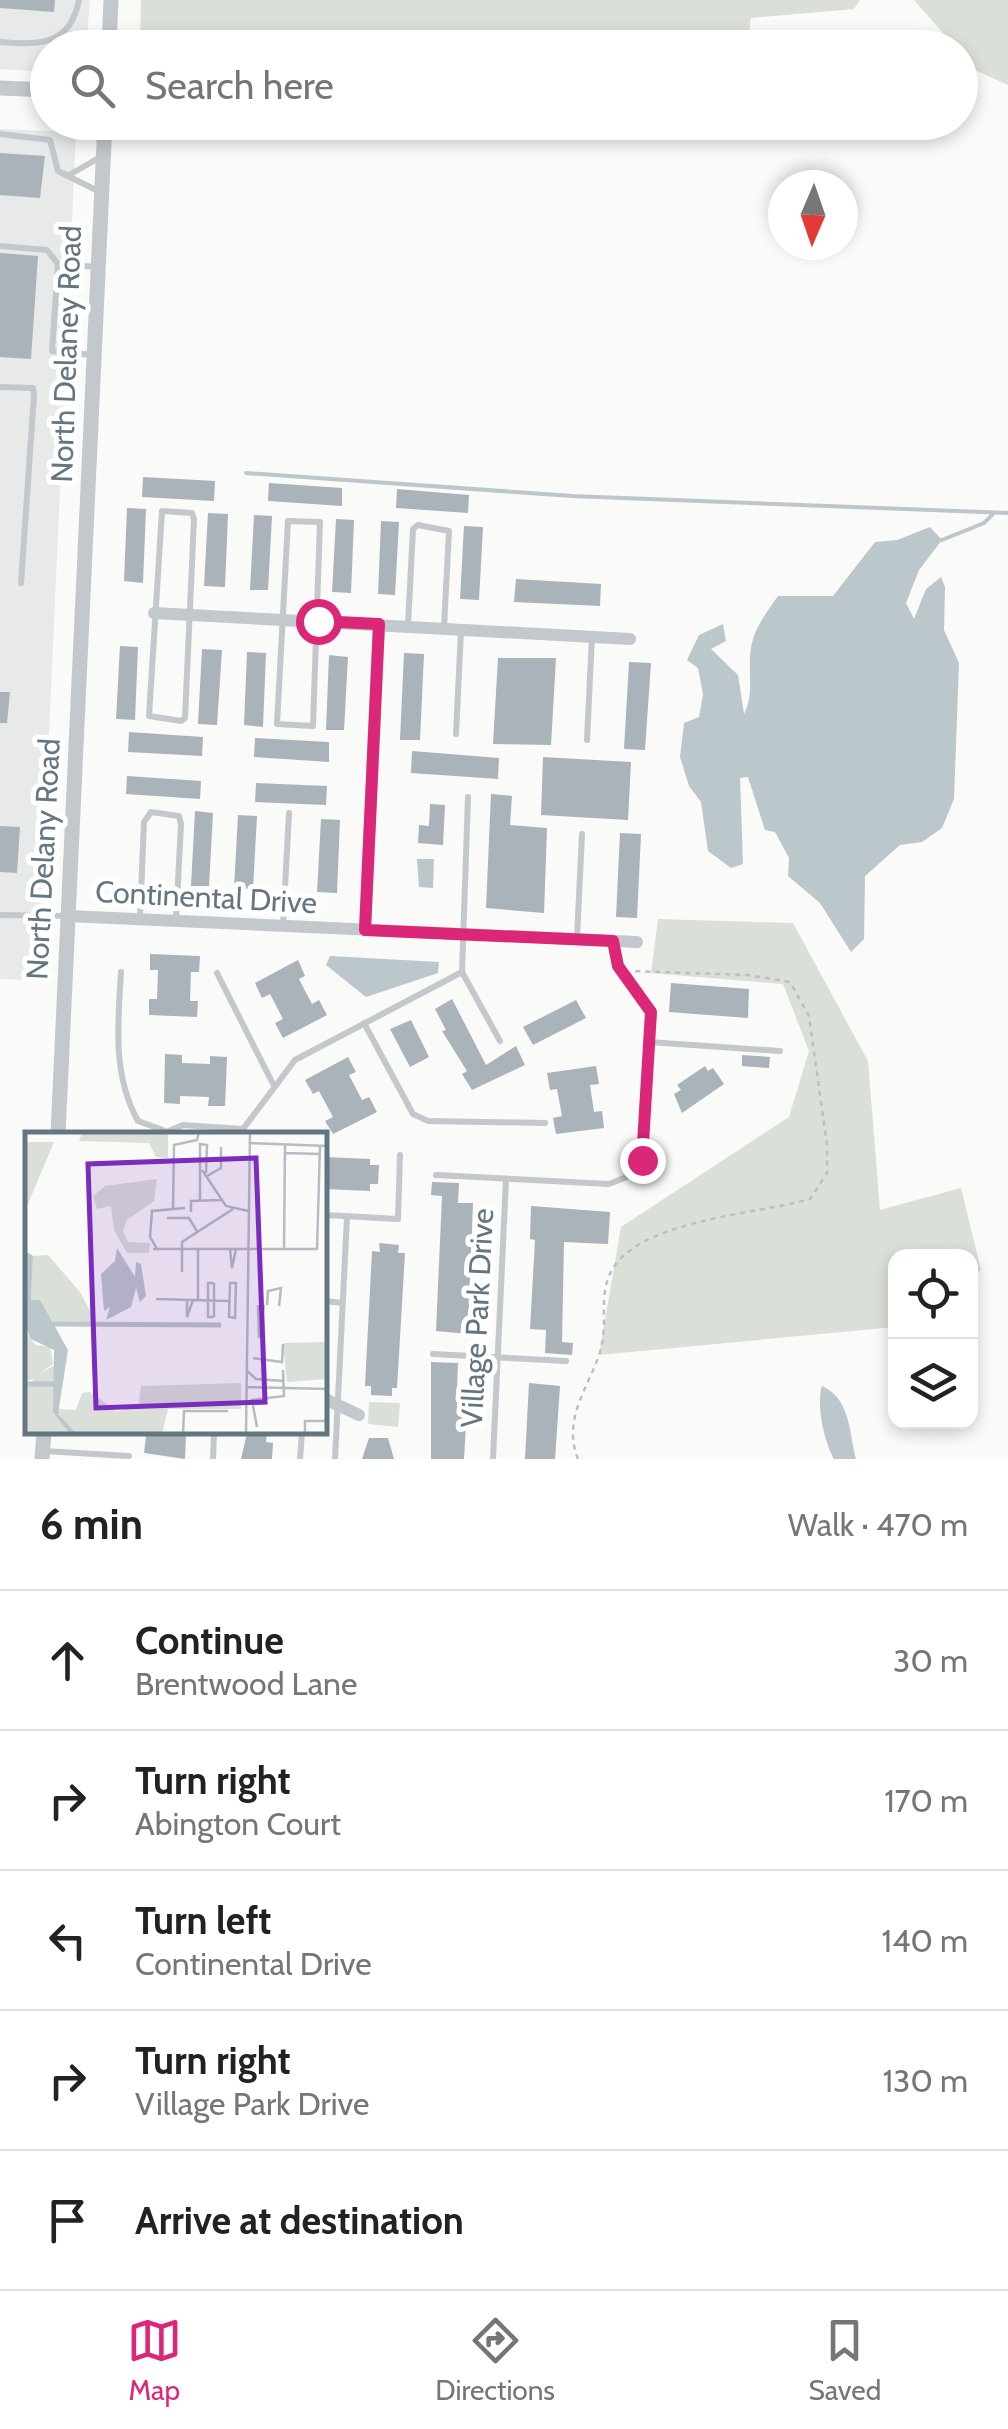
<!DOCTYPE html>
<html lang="en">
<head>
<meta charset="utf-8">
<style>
	:root { --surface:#fff; --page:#f6f6f6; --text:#222; --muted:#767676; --line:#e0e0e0; --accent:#db2777 }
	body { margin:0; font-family:Cabin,sans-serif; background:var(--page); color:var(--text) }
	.controls { position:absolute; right:30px; bottom:30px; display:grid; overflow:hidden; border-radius:20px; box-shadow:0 5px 15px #0003 }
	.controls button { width:90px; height:90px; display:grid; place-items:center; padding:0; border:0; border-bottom:2px solid var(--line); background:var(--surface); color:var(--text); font:50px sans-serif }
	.compass { position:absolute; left:768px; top:170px; width:90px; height:90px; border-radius:50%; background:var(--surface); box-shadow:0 5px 15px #0003; rotate:182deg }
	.stop { position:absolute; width:30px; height:30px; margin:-22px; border:8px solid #db2777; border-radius:50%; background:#fff }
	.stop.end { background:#db2777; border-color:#fff; box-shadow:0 2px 10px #0008 }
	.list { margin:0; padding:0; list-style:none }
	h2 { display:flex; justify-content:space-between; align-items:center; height:130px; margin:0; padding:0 40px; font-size:42px }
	h2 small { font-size:32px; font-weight:400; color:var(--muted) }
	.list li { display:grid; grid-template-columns:65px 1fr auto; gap:30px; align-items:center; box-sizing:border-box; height:140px; padding:0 40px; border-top:2px solid var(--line) }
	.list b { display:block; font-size:38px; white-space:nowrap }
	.list p { margin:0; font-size:32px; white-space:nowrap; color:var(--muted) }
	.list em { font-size:32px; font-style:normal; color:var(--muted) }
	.icon { flex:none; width:55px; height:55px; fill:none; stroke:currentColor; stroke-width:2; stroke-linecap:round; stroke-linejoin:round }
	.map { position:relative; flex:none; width:1008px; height:1459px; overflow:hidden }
	.search { position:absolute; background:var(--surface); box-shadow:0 5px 15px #0003; left:30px; right:30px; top:30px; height:110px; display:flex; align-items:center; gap:25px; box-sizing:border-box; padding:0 35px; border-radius:55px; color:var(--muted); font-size:38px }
	.sheet { height:830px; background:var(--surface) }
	nav { display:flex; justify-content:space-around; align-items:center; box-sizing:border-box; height:140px; border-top:2px solid var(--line); background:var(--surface); font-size:28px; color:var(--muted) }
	nav a { display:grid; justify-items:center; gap:5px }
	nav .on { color:var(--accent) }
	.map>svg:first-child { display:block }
</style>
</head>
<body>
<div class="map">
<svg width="1008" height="1459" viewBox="0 0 1008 1459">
	<rect width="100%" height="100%" fill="#fafaf8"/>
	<g fill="#e8e9e9">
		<path d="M0,0H90L86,47L48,48L47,72L0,69Z"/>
		<path d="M0,129L76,132L38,980L0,979Z"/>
	</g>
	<g fill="#dadfd7">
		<path d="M141,0H860L854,9L751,18L747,47L140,48Z"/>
		<path d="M914,0H1008V85L977,71Z"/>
		<path d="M658,919L793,923L868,1061L880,1210L961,1188L981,1270L971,1278L970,1256H896L895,1327L599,1355L621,1227L789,1117L809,1051L783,984L651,973Z"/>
		<path d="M369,1402L400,1403L398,1427L368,1424Z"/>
	</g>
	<g fill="#bbc7cb">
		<path d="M930,527L942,540L919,570L906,603L914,619L926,589L941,577L945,587L944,630L959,663L954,799L942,828L922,842L900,845L865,876L864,939L851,952L820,903L788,876L789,858L775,832L765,830L748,777L740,778L743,864L731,868L708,851L701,802L689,786L680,757L684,723L699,717L703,694L698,668L687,660L699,635L723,624L726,641L711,649L738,675L744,714C755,693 747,670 751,648C754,628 767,612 778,596H833L875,542L897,540Z"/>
		<path d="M417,859H434L433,888L419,887Z"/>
		<path d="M330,956L439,962L438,973L366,997L326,965Z"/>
		<path d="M822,1386C851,1399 849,1433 856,1459H834C824,1441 816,1405 822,1386Z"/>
	</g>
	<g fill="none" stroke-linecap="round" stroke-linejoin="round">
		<g stroke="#bbc7cb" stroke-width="4">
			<path d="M246,473L572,496L1008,513"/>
			<path d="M942,540L984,523L994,513"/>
		</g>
	</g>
	<g fill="#aab3b9">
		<path d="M0,0H55L54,12L0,8Z"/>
		<path d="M0,153L45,156L40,198L0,195Z"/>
		<path d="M0,253L38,256L31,359L0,357Z"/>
		<path d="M143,477L215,481L214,501L142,497Z"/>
		<path d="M269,483L342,488V506L268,501Z"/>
		<path d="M397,489L469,495L468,513L396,508Z"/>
		<path d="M127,508L146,509L143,583L124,581Z"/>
		<path d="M208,513L228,514L225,587L204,586Z"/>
		<path d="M254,515L272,516L268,590H250Z"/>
		<path d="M336,519L354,520L351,593L332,592Z"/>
		<path d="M381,521L399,522L395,595L378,594Z"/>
		<path d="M464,526L483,527L479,600L460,599Z"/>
		<path d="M516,579L601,584L600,606L514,602Z"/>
		<path d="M120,646L138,647L135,720L116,719Z"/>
		<path d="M202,649L222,650L217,725L198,724Z"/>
		<path d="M247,652L266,653L263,727L244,725Z"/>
		<path d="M404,653L424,654L420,740H400Z"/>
		<path d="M329,655L348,657L344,730H326Z"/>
		<path d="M498,658H556L551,745L493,744Z"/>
		<path d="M629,662L651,663L645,750L624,749Z"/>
		<path d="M0,692H10L7,723H0Z"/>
		<path d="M129,732L203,737L202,756L128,752Z"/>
		<path d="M255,738L329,742V762L254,757Z"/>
		<path d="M412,751L499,758L498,779L411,773Z"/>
		<path d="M543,757L631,762L628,820L541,815Z"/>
		<path d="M127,776L201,781L200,799L126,794Z"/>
		<path d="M256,783L327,786L326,805L255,802Z"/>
		<path d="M491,794L512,796L510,825L547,828L544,913L486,908Z"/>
		<path d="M430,804L445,805L443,845L418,843L419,825L429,826Z"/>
		<path d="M195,811L213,813L209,886H191Z"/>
		<path d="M238,815L257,816L253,889L234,888Z"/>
		<path d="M321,819L340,820L337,893L317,892Z"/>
		<path d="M0,826L20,827L17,873L0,872Z"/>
		<path d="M620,833L641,834L637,918L616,917Z"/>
		<path d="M150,954L200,956L199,972H191L190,1001H198L197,1017L149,1015V999H157L158,970H150Z"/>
		<path d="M298,960L305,976L299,979L312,1004L319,1000L327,1015L283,1038L275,1023L283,1019L270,994L262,998L255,983Z"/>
		<path d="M671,983L749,989L748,1018L669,1012Z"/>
		<path d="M452,999L486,1065L516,1046L525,1065L472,1090L462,1074L467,1071L442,1031L446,1030L435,1009Z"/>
		<path d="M576,1000L586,1018L533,1045L523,1027Z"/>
		<path d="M411,1020L429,1057L410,1067L390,1029Z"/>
		<path d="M165,1054L182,1055V1063L210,1064V1056L227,1057L225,1106H208L209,1097L180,1096V1104L164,1103Z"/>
		<path d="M742,1055L770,1057L769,1068L742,1066Z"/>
		<path d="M348,1057L356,1072L349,1075L362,1100L369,1097L377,1112L333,1134L325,1121L333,1117L319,1091L313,1094L305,1080Z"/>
		<path d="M596,1066L599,1084L590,1085L594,1112L602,1111L604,1128L556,1134L553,1118L562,1116L557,1089L550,1090L547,1073Z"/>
		<path d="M705,1066L708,1071L713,1068L724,1084L682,1113L674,1094L681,1090L677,1085Z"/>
		<path d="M325,1157L370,1159V1165H379L378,1184H370V1191L325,1189Z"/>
		<path d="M432,1182L459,1183L458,1203H473L468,1334L436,1331L442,1196L431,1195Z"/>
		<path d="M531,1206L610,1212L608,1244L564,1242L562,1342L573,1343L572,1355L545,1353L546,1330L530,1329L535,1240L530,1239Z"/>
		<path d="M379,1243L399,1245L398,1253H405L397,1388H392V1396L371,1395V1386H365L372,1251L380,1252Z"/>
		<path d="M431,1362L458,1363L457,1391H468L464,1459H431Z"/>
		<path d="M529,1383L560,1386L555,1459H525Z"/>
		<path d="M247,1433H267L266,1442L273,1443L272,1459H241Z"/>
		<path d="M160,1434L186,1436L185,1459L144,1453L146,1436Z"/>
		<path d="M369,1438H388L394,1459H362Z"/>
	</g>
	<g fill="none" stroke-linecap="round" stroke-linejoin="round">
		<path stroke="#bbbfc2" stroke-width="2.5" stroke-dasharray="5 5" stroke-linecap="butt" d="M578,1459C563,1422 585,1392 598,1358C610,1325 598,1304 609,1276C631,1220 759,1214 810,1199L827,1173V1145L809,1016L790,982L748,975L630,971"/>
		<g stroke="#c3c8cc" stroke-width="6">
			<path d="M0,42C40,45 70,46 79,0"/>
			<path d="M0,134L50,140L58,171L100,192"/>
			<path d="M71,174L102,156"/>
			<path d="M0,246L47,250L58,264"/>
			<path d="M93,355L52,351L58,264L97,267"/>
			<path d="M0,387L33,388L34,395L21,583"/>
			<path d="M162,511L192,513L194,519L185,718L181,721L149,716Z"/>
			<path d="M288,521L320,522L313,726L277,724Z"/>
			<path d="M408,625L413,529L418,525L449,531L444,627"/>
			<path d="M456,734L461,631"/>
			<path d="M587,740L592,636"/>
			<path d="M0,915L67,916"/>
			<path d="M140,918L144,822L151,812L179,816L181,824L176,920"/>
			<path d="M283,924L289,813"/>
			<path d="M577,938L582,834"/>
			<path d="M121,972C118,1023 112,1074 138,1121L163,1130"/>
			<path d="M462,972L500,1041"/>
			<path d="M217,973L273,1084"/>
			<path d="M364,1023L413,1114L428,1121L545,1123"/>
			<path d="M649,1042L780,1051"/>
			<path d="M161,1134L183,1125L243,1129L295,1060L462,972L468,797"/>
			<path d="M436,1175L609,1184L629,1176L641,1161L644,1149L651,1012L618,967L613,942"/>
			<path d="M325,1215L398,1219L400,1155"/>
			<path d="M325,1301L342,1303"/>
			<path d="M433,1354L566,1361"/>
			<path d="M44,1451L129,1456"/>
			<path d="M213,1459L214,1432"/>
			<path d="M300,1459L302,1432"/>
			<path d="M335,1459L347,1217"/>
			<path d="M493,1459L506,1179"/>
		</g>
		<g stroke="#c3c8cc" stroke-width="12">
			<path d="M154,613L630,639"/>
			<path d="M68,916L637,942"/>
			<path d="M365,930L379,624"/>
			<path d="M325,1399L359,1415"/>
		</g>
		<g stroke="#c3c8cc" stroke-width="15">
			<path d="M109,48L111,0"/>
			<path d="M0,88L48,90"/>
			<path d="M58,1134L105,122"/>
			<path d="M42,1459L44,1432"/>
		</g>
	</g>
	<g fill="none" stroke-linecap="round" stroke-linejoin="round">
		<path stroke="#db2777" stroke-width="12" d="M318,621L379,624L365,930L613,941L618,966L651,1012L642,1160"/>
	</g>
	<g text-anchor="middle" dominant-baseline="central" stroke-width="10" stroke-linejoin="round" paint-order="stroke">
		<g font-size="30" fill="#657683" stroke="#fff">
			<text transform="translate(66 354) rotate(-88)">North Delaney Road</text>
			<text transform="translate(43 859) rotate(-87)">North Delany Road</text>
			<text transform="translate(206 897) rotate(3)">Continental Drive</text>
			<text transform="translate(477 1318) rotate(-87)">Village Park Drive</text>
		</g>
	</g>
	<g transform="translate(25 1132)">
		<rect width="302" height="302" fill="#fafaf8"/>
		<path d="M58,0H143V26L131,25L124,11L54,9ZM0,10H29L0,79ZM132,47L129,69L102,88L98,99L103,110L125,111L124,121H102L89,98L86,74L72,77L68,64L80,54ZM23,123L55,160L71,190L28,192L6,169L8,124ZM302,183V247L262,250L258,211L300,210ZM0,198L10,213L25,215L28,232L14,242L32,232L28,279L45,302H0V254L11,246L0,250ZM216,251V277H143L137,302H52L33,282V277L51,278L57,261L65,260L92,280L114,271L116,254Z" fill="#dadfd7"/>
		<path d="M92,116L110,145L111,130L116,132L121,164L115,170L111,156L106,175L81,188L85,175L79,179L76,142L90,129ZM0,119L8,124L6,168H15L43,218L33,282L52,302H45L28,280L29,218L6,207L0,194Z" fill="#bbc7cb"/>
		<path fill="none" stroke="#bbc7cb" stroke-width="5" d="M28,192L196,193M0,252H31"/>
		<path fill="none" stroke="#b5bdc2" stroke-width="2.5" d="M224,11L303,14M260,21L295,22M177,38L201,74L223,79M182,44L196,36V15M175,69V12L182,13L181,41M148,76L149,13L172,8L174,0M166,80V69L196,68M142,86H164L173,101M128,117H292L295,13M132,117L125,105L127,79L160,76M205,117L207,136L211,117M259,117L260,12M157,140V110L208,77M205,151H211L210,186L204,185ZM131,167L204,169M162,168V185L168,168M173,168V117M233,173L234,206L239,173M242,173L243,159L256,156L254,174M189,185H183V151H189M189,185V151M228,226L257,230L258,212M222,239L231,247L259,249M221,255L303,257M232,295L227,268L259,264L258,238M158,302L159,279H203M221,302L225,0M280,302V289H303"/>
		<path fill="#7b2cbf" fill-opacity="0.15" stroke="#7b2cbf" stroke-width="5" d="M231,26L240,270L71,276L63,32Z"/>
		<rect width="302" height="302" fill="none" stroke="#657683" stroke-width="5"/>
	</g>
</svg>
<div class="controls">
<button><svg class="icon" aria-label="locate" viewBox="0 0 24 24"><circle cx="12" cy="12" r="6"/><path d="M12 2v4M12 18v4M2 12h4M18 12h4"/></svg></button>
<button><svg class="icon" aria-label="layers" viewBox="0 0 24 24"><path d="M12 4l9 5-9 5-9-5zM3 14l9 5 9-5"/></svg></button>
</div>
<svg class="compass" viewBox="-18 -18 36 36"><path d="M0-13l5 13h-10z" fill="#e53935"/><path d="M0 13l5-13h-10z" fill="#767676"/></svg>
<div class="stop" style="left:318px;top:621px"></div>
<div class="stop end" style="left:642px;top:1160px"></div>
<div class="search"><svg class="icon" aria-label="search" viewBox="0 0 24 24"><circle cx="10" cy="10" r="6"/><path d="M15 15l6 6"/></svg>Search here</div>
</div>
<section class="sheet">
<h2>6 min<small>Walk · 470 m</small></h2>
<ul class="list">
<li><svg class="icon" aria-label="ahead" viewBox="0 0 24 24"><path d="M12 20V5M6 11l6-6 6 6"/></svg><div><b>Continue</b><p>Brentwood Lane</p></div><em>30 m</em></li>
<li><svg class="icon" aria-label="right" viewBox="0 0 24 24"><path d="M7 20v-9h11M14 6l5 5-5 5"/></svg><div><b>Turn right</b><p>Abington Court</p></div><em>170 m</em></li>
<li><svg class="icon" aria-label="left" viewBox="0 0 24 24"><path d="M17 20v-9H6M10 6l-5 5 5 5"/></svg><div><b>Turn left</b><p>Continental Drive</p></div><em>140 m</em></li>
<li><svg class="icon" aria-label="right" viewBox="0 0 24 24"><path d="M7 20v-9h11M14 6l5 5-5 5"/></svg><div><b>Turn right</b><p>Village Park Drive</p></div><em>130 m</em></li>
<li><svg class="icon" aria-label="arrive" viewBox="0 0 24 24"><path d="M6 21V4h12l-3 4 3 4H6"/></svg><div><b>Arrive at destination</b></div></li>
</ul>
</section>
<nav>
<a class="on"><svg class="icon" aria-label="map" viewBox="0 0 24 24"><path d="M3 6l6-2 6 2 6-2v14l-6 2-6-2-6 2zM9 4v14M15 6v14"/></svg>Map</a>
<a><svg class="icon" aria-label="directions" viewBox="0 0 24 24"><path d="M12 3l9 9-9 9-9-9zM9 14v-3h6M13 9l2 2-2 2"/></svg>Directions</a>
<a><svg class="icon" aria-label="saved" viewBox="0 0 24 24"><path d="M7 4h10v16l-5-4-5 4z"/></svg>Saved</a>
</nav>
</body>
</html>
